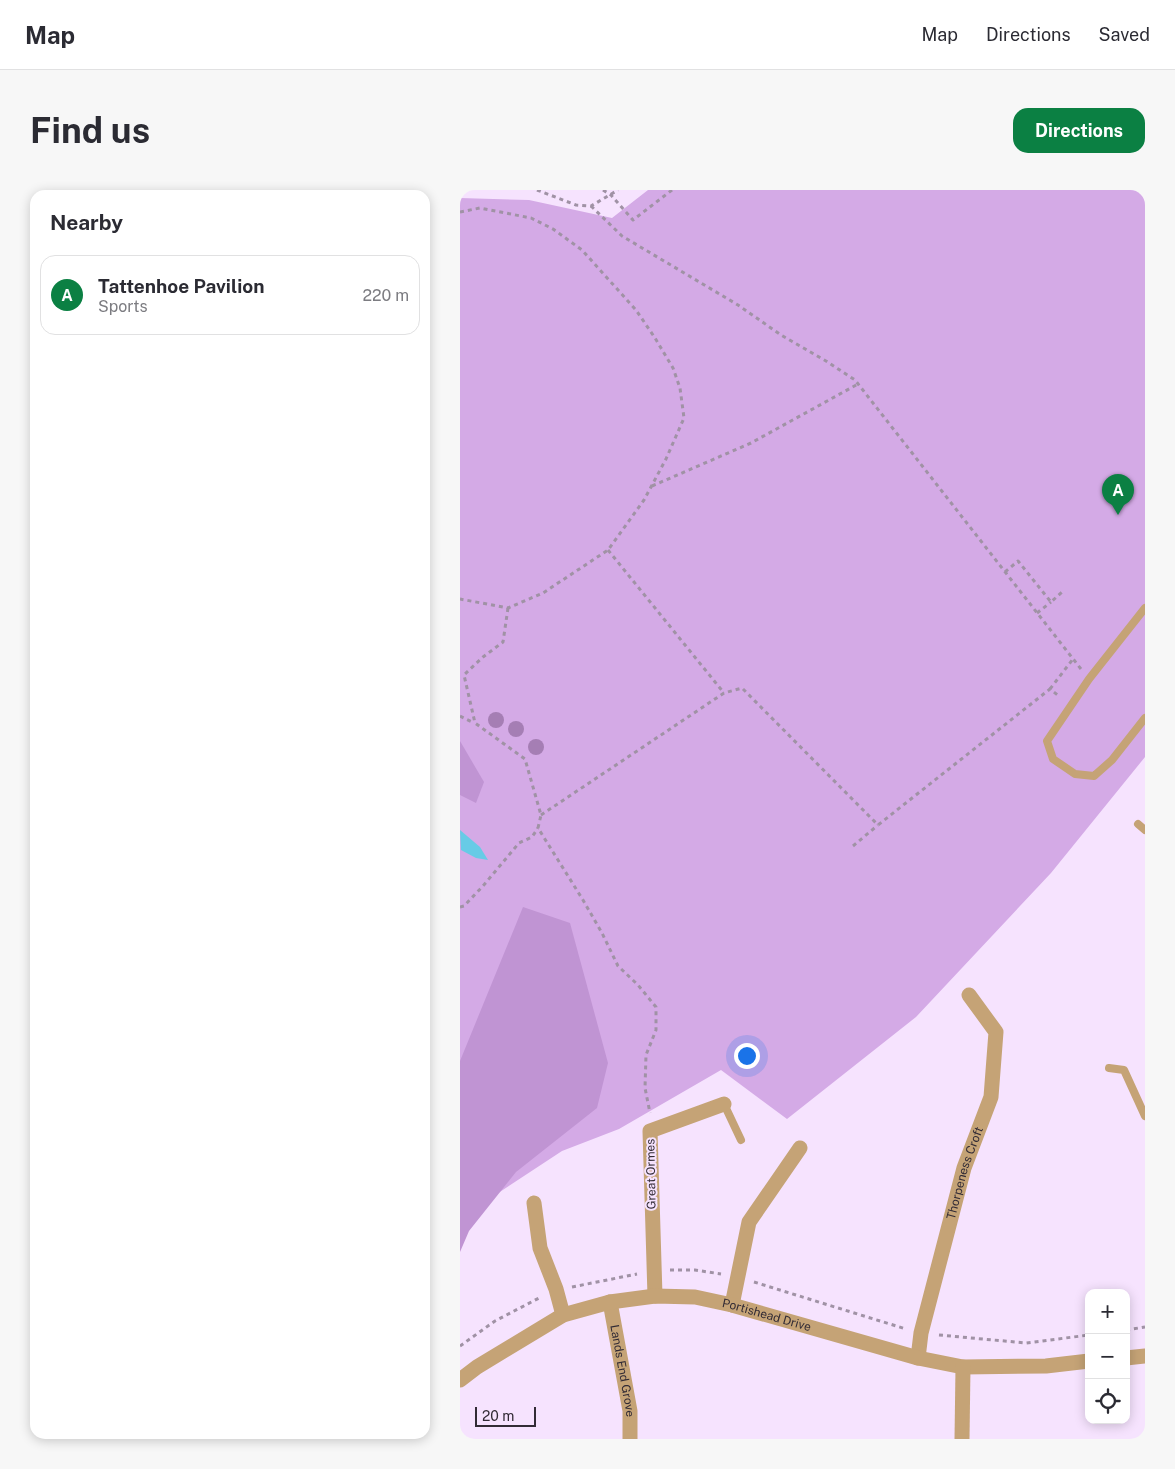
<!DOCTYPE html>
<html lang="en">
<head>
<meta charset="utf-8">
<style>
	:root { --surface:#fff; --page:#f7f7f7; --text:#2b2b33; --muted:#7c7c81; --line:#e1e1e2; --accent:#0b8043 }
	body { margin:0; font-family:"Public Sans",sans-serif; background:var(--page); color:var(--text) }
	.controls { position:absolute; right:15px; bottom:15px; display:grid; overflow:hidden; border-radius:10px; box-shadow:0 2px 12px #0003 }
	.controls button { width:45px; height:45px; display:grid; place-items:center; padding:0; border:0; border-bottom:1px solid var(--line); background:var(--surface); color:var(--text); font:25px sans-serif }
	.scale { position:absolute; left:15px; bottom:12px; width:61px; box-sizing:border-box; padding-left:5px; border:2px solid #322b35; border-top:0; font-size:14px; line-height:18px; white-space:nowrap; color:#322b35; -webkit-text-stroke:4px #f6e3fe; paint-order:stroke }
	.you { position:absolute; left:286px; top:865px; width:18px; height:18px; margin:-12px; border:4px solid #fff; border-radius:50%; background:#1a73e8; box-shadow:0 0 0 8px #1a73e833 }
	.badge { display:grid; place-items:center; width:32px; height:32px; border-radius:50%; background:var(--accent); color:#fff; font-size:16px; font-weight:700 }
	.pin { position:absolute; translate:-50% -41px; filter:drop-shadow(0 1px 2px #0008) }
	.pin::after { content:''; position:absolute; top:26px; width:18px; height:15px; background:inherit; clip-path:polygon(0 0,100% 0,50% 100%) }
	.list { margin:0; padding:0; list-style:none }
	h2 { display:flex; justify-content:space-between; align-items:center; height:65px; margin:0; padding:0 20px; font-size:21px }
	h2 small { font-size:16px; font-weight:400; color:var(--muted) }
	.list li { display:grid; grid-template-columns:32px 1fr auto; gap:15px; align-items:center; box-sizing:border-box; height:80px; margin:0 10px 10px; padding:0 10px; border:1px solid var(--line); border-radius:15px }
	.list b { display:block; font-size:19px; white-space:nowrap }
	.list p { margin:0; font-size:16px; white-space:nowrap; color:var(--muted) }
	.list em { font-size:16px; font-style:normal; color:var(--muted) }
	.icon { flex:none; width:28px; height:28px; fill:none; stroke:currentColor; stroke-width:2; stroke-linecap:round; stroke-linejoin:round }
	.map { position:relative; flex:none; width:685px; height:1249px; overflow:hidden; border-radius:15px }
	header { display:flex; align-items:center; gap:30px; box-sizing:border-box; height:70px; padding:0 25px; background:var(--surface); border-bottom:1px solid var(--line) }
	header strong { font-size:24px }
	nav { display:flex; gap:28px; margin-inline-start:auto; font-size:18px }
	.intro { display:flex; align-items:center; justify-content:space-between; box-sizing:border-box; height:120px; padding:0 30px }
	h1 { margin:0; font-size:35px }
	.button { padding:12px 22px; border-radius:15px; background:var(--accent); color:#fff; font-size:18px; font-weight:700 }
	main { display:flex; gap:30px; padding:0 30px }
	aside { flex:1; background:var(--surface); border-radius:15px; box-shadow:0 2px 12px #0003 }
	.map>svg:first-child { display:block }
</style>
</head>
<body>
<header>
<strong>Map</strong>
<nav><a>Map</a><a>Directions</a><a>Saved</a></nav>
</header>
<div class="intro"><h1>Find us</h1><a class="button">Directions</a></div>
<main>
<aside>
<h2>Nearby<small></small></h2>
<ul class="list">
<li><span class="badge">A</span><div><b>Tattenhoe Pavilion</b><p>Sports</p></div><em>220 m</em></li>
</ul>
</aside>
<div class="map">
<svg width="685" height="1249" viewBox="0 0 685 1249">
	<rect width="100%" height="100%" fill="#f6e3fe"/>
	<path fill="#d4aae6" d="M188,0H685V567L591,683L456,827L327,929L261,880L159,939L102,961L0,1028V8L69,10L152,28Z"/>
	<g fill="#c094d3">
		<path d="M0,551L24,592L16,613L0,605Z"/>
		<path d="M63,717L110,733L148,873L137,918L56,982L9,1041L0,1062V871Z"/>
	</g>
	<path fill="#67cbe6" d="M0,640L20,657L28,670L16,668L1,660Z"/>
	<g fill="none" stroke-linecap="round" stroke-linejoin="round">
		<g stroke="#a092a5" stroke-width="3" stroke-dasharray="4 4" stroke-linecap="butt">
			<path d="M77,0L116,15L131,16L158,0"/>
			<path d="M143,0L151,5L173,30L212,0"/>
			<path d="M131,16L162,46L278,115L321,145L366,171L395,190L621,479"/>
			<path d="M0,22L20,18L71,28L93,39L122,60L176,120L195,148L213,178L220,198L224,228L206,269L184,310L148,360L83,403L48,418L0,409"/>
			<path d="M192,296L291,253L398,194"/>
			<path d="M148,360L264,503"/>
			<path d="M545,382L558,371L591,412L602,402"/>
			<path d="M48,418L43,452L23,467L4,485L15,533L65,569L81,625L78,638L123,710L142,743L158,776L178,795L196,817V840L186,865L185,898L190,923"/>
			<path d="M577,423L591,412"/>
			<path d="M590,499L613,469"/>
			<path d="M0,526L14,533"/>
			<path d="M81,625L264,503L282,498L418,635L590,499L600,507"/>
			<path d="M393,656L418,635"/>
			<path d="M0,717L4,716L23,696L59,653L72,647L78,638"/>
			<path d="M210,1080H235L261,1084"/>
			<path d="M294,1092L446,1139"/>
			<path d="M112,1097L177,1084"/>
			<path d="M666,1140L685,1137"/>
			<path d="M479,1145L566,1153L629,1145"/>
			<path d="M0,1156L35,1131L81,1107"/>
		</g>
		<g stroke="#c5a376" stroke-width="8">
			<path d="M685,418L629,489L587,551L593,569L615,584L634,586L652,570L685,528"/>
			<path d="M678,634L685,640"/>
			<path d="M649,878L664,880L685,926"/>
			<path d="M264,914L281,950"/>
		</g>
		<g stroke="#c5a376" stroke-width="15">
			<path d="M74,1013L80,1058L96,1099L103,1125"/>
			<path d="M195,1106L190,941L264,914"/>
			<path id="s1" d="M150,1112L170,1221V1249"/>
			<path d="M272,1115L289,1032L340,958"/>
			<path id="s2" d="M458,1168L461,1143L504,978L531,907L536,842L509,805"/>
			<path d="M666,1168L685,1166"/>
			<path id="s3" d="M0,1190L17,1177L103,1125L150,1112L195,1106L235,1107L272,1115L458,1168L503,1177L586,1176L629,1171"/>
			<path d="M502,1249L503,1177"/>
		</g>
	</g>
	<g fill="#a57eb4">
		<circle cx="36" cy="530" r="8"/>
		<circle cx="56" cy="539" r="8"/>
		<circle cx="76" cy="557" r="8"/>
	</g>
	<g text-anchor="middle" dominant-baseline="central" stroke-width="4" stroke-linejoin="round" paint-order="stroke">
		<g font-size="12" fill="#322b35" stroke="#f6e3fe">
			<text stroke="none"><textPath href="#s2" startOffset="191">Thorpeness Croft</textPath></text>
			<text transform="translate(191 984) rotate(-91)">Great Ormes</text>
			<text stroke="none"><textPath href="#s3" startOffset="330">Portishead Drive</textPath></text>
			<text stroke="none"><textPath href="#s1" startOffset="70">Lands End Grove</textPath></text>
		</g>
	</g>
</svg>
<div class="controls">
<button>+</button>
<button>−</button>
<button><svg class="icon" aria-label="locate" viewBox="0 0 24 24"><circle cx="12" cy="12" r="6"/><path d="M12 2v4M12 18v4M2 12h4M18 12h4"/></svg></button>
</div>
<div class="scale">20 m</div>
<div class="you"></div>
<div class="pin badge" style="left:658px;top:325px">A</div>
</div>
</main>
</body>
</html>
